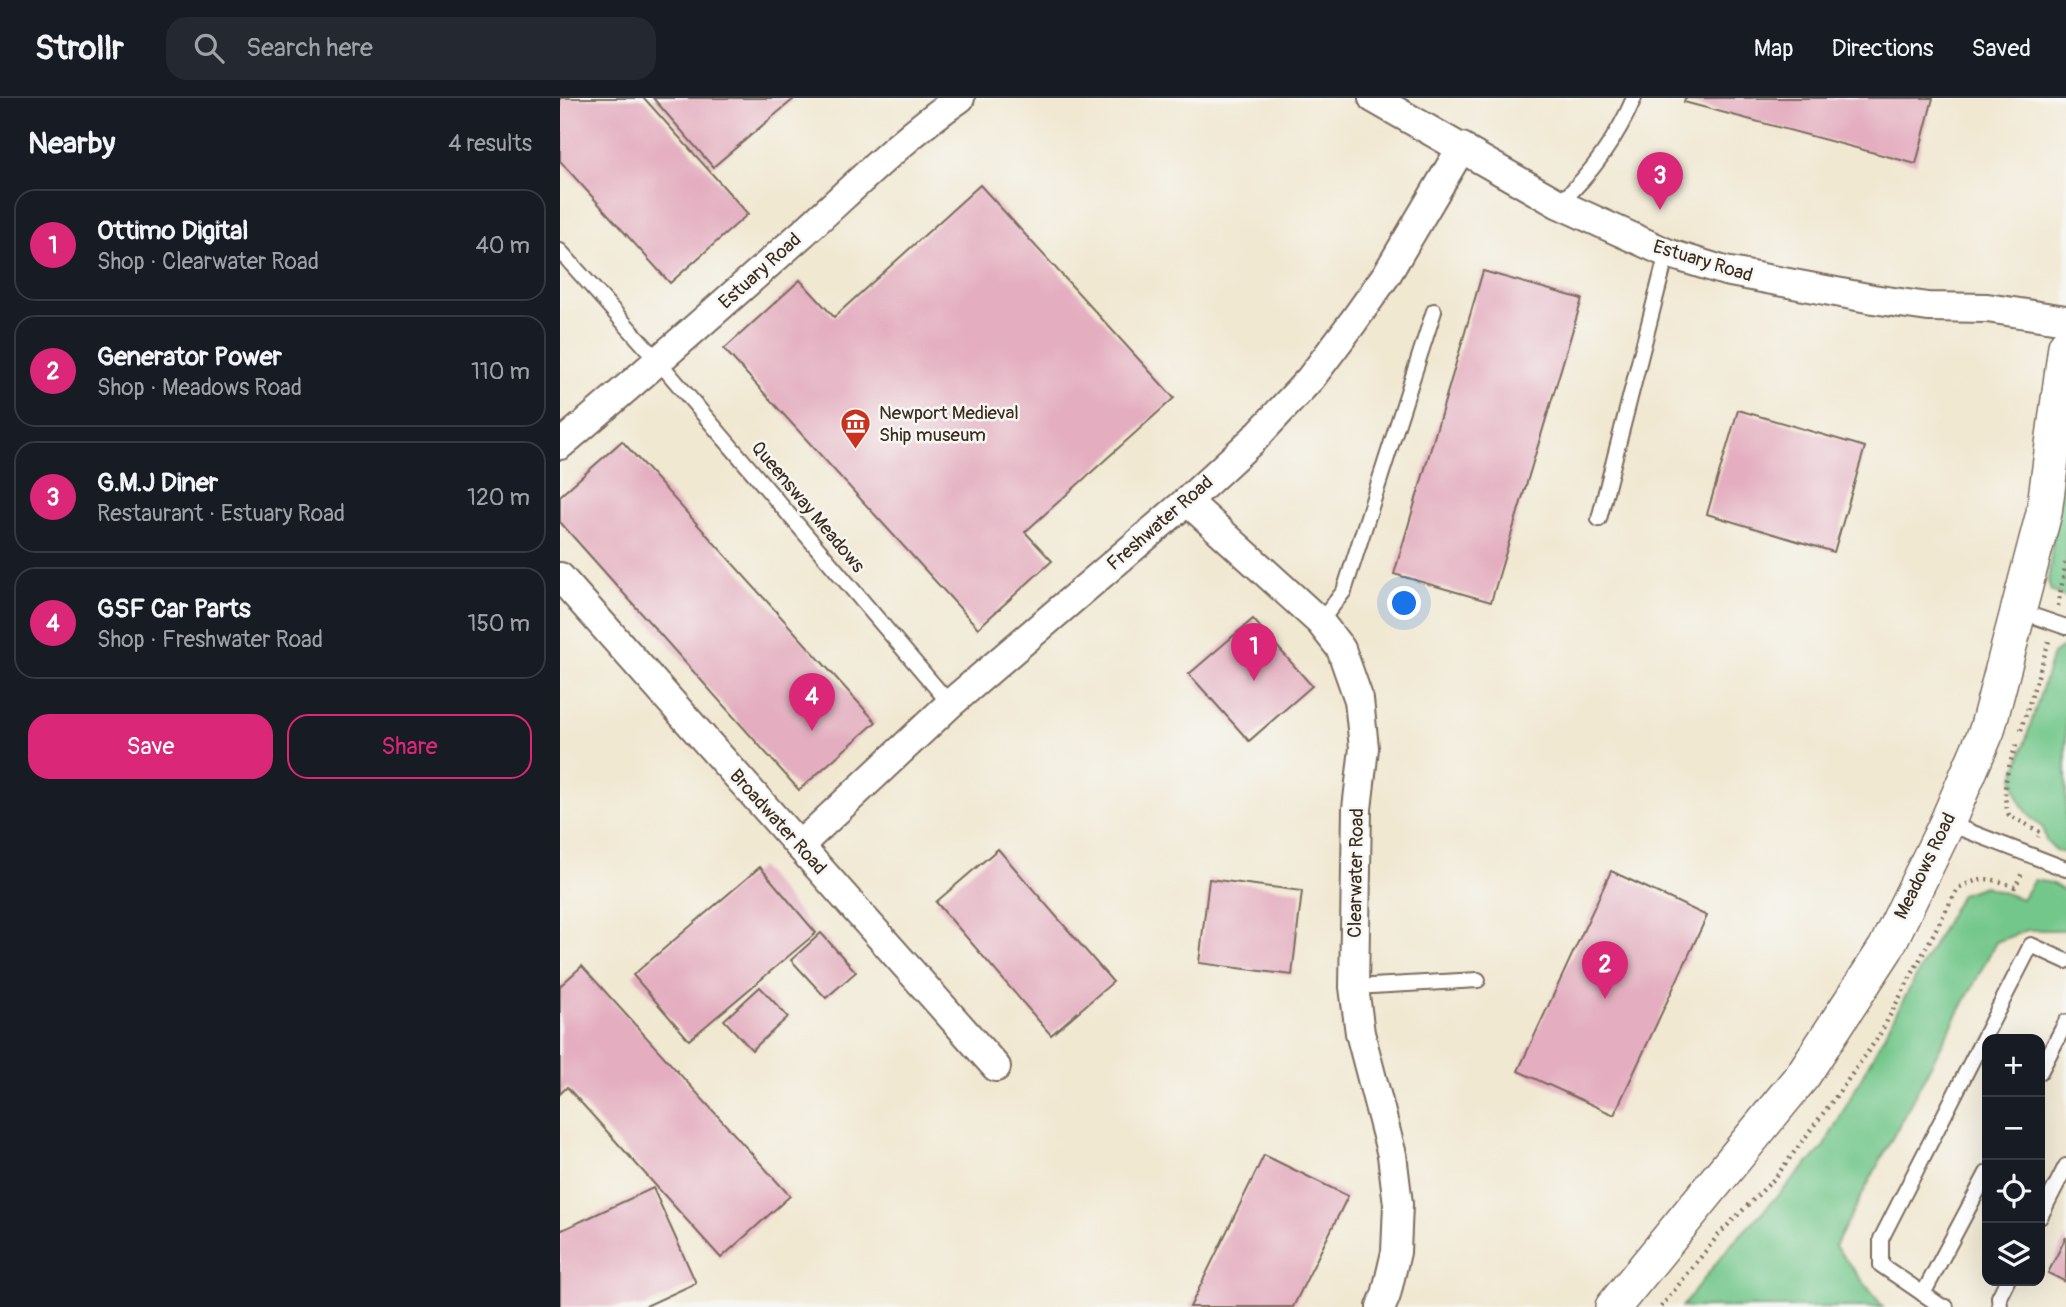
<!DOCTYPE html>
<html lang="en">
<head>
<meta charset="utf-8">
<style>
	:root { --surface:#171b24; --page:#242831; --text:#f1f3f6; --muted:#9ea1a6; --line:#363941; --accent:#db2777 }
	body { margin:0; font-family:Pangolin,sans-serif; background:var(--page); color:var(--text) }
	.controls { position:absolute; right:21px; bottom:21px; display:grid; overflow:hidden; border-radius:14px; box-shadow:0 7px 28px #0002 }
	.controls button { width:63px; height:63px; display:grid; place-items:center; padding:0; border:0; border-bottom:2px solid var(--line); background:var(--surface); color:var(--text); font:35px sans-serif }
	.you { position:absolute; left:845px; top:506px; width:24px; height:24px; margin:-18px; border:5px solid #fff; border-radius:50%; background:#1a73e8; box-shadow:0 0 0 10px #1a73e833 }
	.badge { display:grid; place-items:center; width:46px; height:46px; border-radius:50%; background:var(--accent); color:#fff; font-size:23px; font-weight:700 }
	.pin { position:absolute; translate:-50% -58px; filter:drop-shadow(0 2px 4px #0008) }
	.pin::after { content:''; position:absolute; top:37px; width:24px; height:21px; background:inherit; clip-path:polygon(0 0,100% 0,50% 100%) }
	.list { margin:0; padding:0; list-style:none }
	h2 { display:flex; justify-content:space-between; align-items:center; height:91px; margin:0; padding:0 28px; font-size:30px }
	h2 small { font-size:23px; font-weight:400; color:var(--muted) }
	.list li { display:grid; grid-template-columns:46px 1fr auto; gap:21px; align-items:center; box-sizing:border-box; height:112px; margin:0 14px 14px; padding:0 14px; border:2px solid var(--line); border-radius:21px }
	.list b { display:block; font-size:26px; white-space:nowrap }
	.list p { margin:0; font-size:23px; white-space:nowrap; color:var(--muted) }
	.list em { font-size:23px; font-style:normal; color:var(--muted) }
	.actions { display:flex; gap:14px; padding:21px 28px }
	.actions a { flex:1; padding:16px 0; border:2px solid var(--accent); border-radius:21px; text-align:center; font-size:24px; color:var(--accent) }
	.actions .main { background:var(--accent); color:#fff }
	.icon { flex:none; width:38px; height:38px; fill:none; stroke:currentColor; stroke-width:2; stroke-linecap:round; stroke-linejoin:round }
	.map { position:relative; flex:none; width:1506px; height:1209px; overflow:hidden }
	header { display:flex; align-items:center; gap:42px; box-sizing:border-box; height:98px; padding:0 35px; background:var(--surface); border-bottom:2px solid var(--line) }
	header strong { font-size:33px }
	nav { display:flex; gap:38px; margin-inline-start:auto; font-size:24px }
	.search { width:490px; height:63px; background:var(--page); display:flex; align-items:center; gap:18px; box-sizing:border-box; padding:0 24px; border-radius:21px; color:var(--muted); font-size:26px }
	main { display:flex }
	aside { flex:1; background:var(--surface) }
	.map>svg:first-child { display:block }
</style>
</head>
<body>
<header>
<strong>Strollr</strong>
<div class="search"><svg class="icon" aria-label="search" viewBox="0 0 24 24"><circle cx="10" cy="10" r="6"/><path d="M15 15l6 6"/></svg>Search here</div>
<nav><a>Map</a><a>Directions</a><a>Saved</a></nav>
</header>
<main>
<aside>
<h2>Nearby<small>4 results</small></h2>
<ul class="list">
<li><span class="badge">1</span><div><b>Ottimo Digital</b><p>Shop · Clearwater Road</p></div><em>40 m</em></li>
<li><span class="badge">2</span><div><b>Generator Power</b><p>Shop · Meadows Road</p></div><em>110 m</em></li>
<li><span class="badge">3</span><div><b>G.M.J Diner</b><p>Restaurant · Estuary Road</p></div><em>120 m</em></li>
<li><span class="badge">4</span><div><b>GSF Car Parts</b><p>Shop · Freshwater Road</p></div><em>150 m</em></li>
</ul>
<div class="actions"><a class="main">Save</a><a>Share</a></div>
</aside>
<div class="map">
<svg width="1506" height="1209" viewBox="0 0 1506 1209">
	<rect width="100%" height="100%" fill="#f6f6f2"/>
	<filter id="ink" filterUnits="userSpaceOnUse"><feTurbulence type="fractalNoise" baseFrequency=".0143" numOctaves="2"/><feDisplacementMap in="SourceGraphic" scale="14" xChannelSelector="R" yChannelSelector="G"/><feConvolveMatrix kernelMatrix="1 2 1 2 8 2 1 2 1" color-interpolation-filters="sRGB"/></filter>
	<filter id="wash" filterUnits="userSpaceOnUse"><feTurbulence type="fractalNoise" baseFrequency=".00686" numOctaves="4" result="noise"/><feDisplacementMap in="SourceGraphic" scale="28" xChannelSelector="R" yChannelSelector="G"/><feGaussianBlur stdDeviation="1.57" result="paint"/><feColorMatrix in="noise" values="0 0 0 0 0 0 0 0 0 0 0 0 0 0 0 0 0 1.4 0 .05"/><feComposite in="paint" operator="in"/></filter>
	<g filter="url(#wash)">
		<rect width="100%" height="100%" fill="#f1e8d2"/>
		<g fill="#73c78b" stroke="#577854" stroke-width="2">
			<path d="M1506,335V500L1491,493L1488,483Z"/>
			<path d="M1506,547V755L1496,753L1486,743L1483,730L1472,721L1460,704L1453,682L1493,556Z"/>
			<path d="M1474,782L1491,785L1506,794V832H1467L1436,844L1275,1148L1323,1209H1122L1168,1150L1263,1050L1401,796L1424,788L1462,801Z"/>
		</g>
		<g id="blocks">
			<g fill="#e4aec0">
				<path d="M0,0H84L188,116L110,185L0,63Z"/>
				<path d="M93,0H235L153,69Z"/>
				<path d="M1125,0H1373L1356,66L1124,4Z"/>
				<path d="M420,87L614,300L465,434L492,463L418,530L164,251L240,182L274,219Z"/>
				<path d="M923,173L1022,201L931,504L834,476Z"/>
				<path d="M1178,312L1305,349L1274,454L1147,416Z"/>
				<path d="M62,343L316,624L239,692L0,424V398Z"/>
				<path d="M693,521L752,588L689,643L629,576Z"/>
				<path d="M438,751L553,884L491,937L376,804Z"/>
				<path d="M200,769L256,835L129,942L73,877Z"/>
				<path d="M1051,773L1147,818L1054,1017L958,973Z"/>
				<path d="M649,781L742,793L732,877L639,865Z"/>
				<path d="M261,835L296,874L266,900L231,862Z"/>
				<path d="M22,868L230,1098L161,1160L7,989L0,996V888Z"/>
				<path d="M200,889L228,919L192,952L164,922Z"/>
				<path d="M704,1057L788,1098L733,1209H630Z"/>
				<path d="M93,1090L136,1185L84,1209H0V1133Z"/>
				<path d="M1506,1139V1184L1488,1175Z"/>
			</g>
		</g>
	</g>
	<g filter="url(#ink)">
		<use href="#blocks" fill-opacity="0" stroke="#7b6c5d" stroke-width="2"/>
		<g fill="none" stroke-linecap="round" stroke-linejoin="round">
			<defs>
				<g id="service">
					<path d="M999,106C1031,76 1057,40 1074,0"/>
					<path d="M0,153L99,264L390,606"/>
					<path d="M1039,421L1107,155"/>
					<path d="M1459,513L1506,529"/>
					<path d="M760,524L784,493L874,213"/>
					<path d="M1387,725L1506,771"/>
					<path d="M794,889L918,882"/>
					<path d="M1480,974L1506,924"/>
					<path d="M1480,1119L1506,1068"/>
					<path d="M1363,1196L1427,1075"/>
					<path d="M1386,1209L1381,1208L1321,1167V1141L1471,847L1506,863"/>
					<path d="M1440,1209L1439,1199L1447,1183"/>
				</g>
				<g id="minor">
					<path d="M813,0L999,106L1107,155L1165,173L1313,201L1368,209L1427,210L1506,222"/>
					<path d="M0,347C82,278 162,207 242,136C293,90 343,39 400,0"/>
					<path d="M627,403L760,524L781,551L799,602L804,650L797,711L794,889L800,935L832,1057L838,1106L836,1154L826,1197L821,1209"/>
					<path d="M0,479L436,969"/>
					<path d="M239,748L390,606L627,403L694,341L750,281L793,224L827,176L902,49"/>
				</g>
				<path id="tertiary" d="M1053,1209L1243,977L1326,850L1387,725L1427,632L1484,415L1506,248"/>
			</defs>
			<use href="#service" stroke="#7b6c5d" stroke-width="18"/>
			<use href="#minor" stroke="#7b6c5d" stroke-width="32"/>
			<use href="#tertiary" stroke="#7b6c5d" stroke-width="38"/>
			<g stroke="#7b6c5d" stroke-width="4.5" stroke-dasharray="2 5" stroke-linecap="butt">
				<path d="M1498,508L1506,463"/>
				<path d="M1461,632L1489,543"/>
				<path d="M1456,647C1448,672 1440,691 1449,717L1480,734L1478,739"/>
				<path d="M1101,1209L1160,1135L1215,1080L1285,986L1319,938L1398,790C1424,778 1429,779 1455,789L1463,773"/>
			</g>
			<use href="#service" stroke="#fff" stroke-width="14"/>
			<use href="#minor" stroke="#fff" stroke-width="28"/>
			<use href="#tertiary" stroke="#fff" stroke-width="35"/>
		</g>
	</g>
	<defs>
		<symbol id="museum-pin" viewBox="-11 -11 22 30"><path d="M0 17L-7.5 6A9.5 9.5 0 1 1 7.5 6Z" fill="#c8321e" stroke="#f6f6f2"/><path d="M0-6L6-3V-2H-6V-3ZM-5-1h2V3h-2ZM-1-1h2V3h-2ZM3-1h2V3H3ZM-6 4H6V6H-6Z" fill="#fff"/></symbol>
	</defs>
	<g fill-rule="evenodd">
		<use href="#museum-pin" x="278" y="308" width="35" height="47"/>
	</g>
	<g text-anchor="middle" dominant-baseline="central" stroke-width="5" stroke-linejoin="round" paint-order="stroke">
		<g font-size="19" fill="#3b2a1e" stroke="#f6f6f2">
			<text transform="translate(1143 163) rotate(17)">Estuary Road</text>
			<text transform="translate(200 173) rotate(-42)">Estuary Road</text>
			<text transform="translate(248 409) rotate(50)">Queensway Meadows</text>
			<text transform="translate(600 425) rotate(-41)">Freshwater Road</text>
			<text transform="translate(218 724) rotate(48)">Broadwater Road</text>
			<text transform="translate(1365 768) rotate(-64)">Meadows Road</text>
			<text transform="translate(796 775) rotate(-89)">Clearwater Road</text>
		</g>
		<g font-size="19" fill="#3b2a1e" stroke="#f6f6f2" text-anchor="start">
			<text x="319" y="315">Newport Medieval<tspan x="319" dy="22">Ship museum</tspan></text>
		</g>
	</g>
</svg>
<div class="controls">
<button>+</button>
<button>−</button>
<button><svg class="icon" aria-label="locate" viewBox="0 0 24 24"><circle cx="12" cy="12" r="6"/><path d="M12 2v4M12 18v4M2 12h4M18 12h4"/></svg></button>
<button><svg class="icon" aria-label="layers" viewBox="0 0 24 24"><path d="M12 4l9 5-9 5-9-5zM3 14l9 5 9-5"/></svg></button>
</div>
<div class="you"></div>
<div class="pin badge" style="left:694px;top:583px">1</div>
<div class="pin badge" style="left:1045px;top:901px">2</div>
<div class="pin badge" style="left:1100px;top:112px">3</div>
<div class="pin badge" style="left:252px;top:633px">4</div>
</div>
</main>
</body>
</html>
